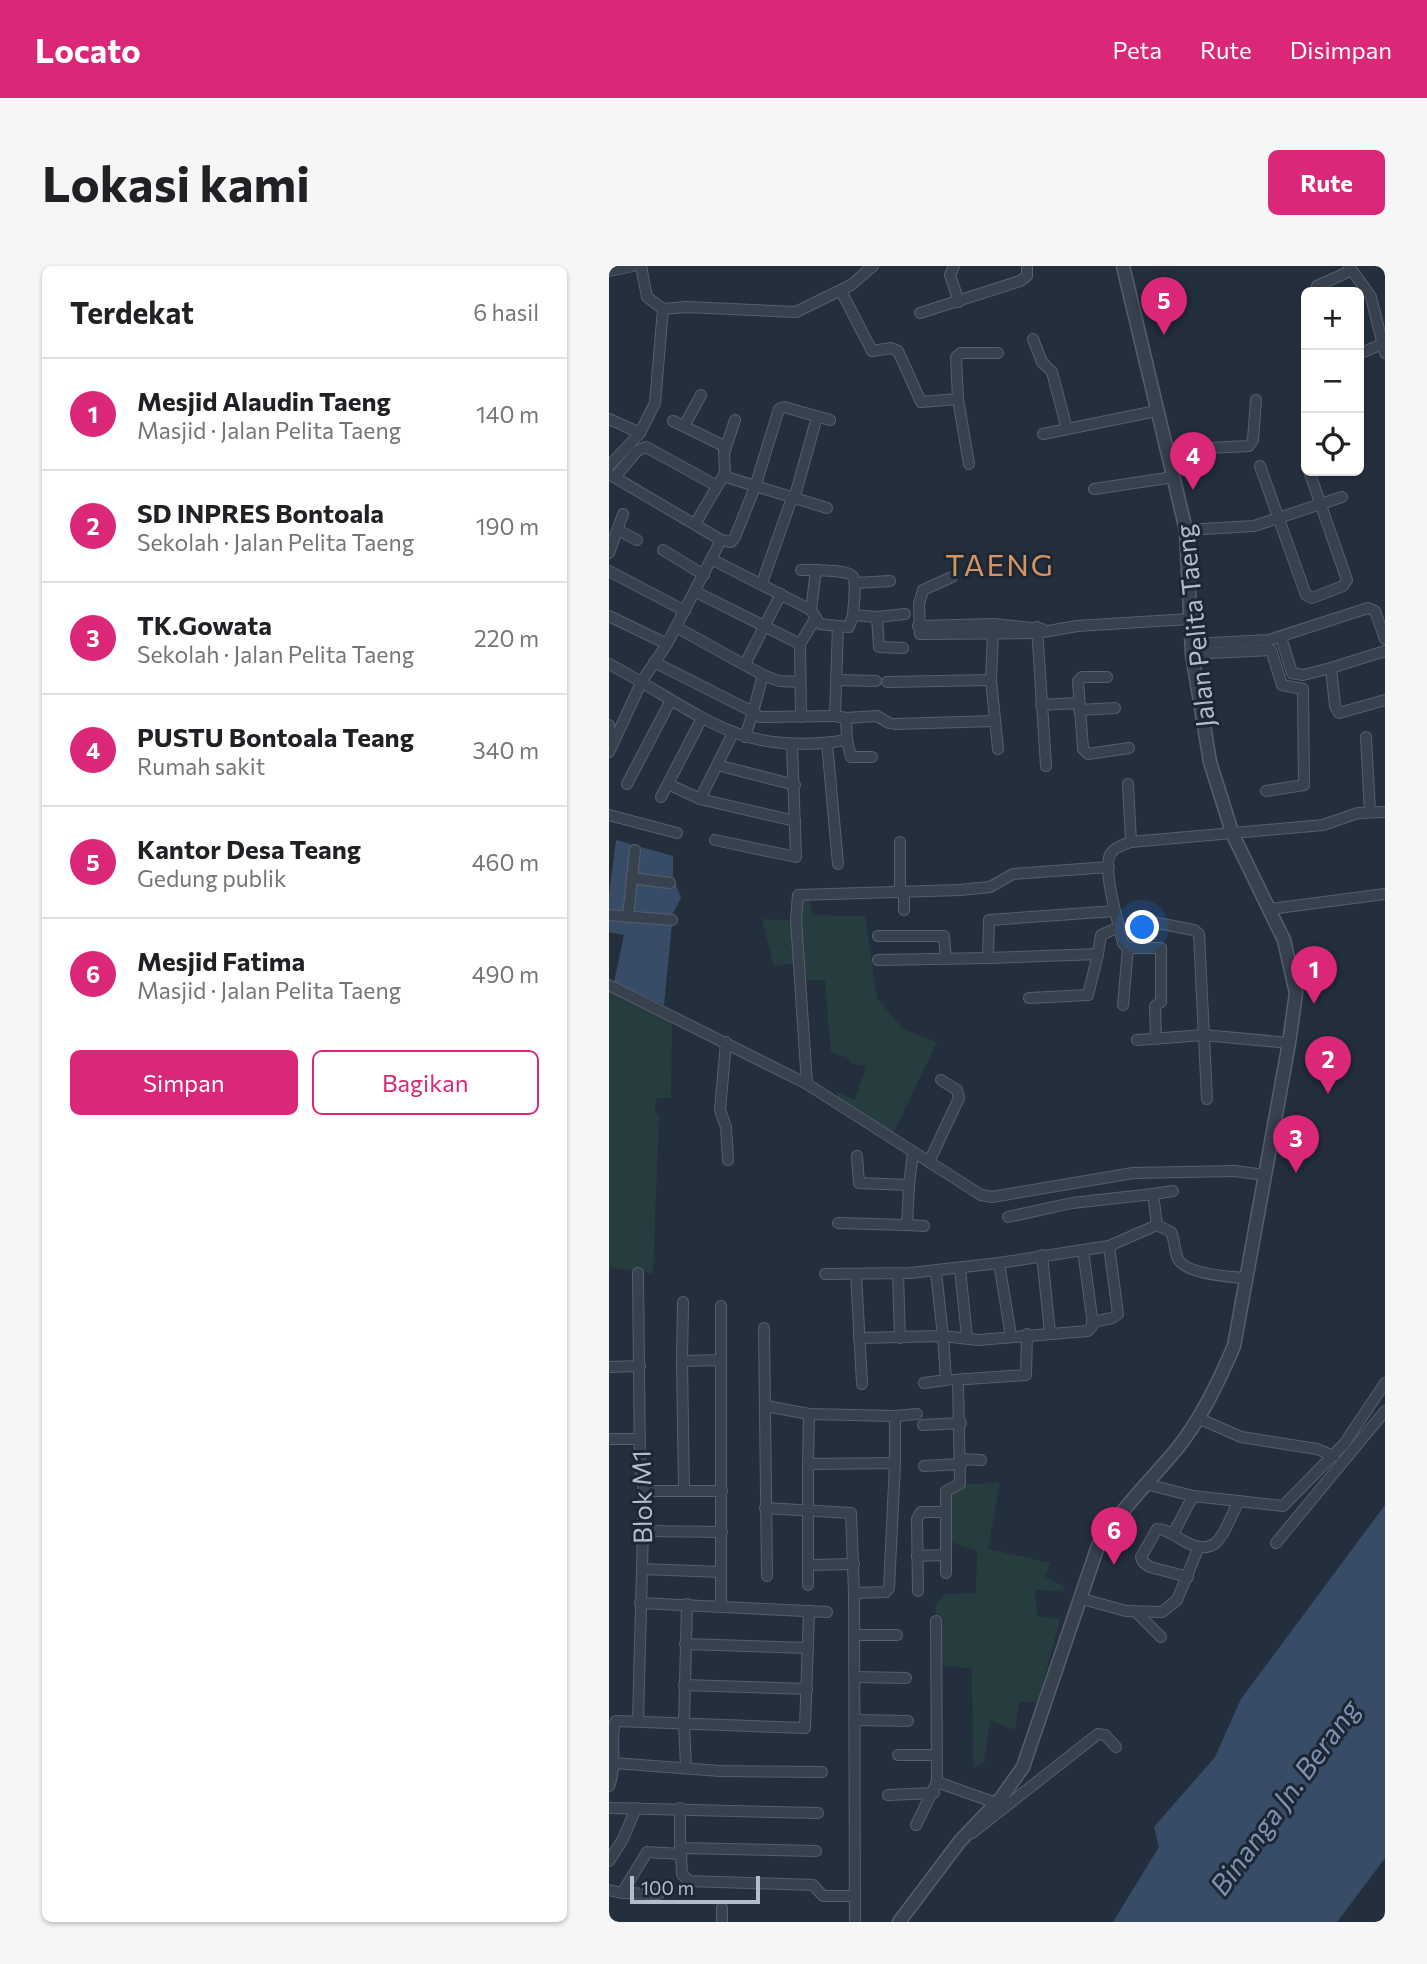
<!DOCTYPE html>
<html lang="id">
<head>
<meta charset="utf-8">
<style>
	:root { --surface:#fff; --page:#f6f6f6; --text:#202124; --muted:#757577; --line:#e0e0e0; --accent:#db2777 }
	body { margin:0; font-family:Commissioner,sans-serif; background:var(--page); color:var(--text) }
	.controls { position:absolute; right:21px; top:21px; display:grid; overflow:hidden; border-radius:10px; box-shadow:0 2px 5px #0004 }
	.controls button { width:63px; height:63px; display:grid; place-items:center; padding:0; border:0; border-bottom:2px solid var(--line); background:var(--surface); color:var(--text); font:35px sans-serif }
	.scale { position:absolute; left:21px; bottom:18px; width:130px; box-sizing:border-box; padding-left:7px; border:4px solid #b4bcc9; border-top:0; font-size:19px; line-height:24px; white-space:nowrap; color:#b4bcc9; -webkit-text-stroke:5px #1d2633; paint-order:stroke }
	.you { position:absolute; left:534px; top:662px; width:24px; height:24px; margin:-18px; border:5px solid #fff; border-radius:50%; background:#1a73e8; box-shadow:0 0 0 10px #1a73e833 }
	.badge { display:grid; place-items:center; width:46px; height:46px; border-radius:50%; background:var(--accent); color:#fff; font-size:23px; font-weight:700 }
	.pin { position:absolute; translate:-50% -58px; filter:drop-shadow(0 2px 4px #0008) }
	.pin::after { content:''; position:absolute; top:37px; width:24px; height:21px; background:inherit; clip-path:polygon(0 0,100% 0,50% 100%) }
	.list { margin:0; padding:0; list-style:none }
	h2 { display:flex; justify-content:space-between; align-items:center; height:91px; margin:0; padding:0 28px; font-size:30px }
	h2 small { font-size:23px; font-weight:400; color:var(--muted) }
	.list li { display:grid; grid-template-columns:46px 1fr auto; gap:21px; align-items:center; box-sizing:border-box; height:112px; padding:0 28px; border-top:2px solid var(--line) }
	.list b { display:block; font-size:26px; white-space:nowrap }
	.list p { margin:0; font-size:23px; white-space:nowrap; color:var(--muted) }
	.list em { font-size:23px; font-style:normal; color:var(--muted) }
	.actions { display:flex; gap:14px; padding:21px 28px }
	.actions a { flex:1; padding:16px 0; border:2px solid var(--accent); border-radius:10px; text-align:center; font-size:24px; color:var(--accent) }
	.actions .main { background:var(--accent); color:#fff }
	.icon { flex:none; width:38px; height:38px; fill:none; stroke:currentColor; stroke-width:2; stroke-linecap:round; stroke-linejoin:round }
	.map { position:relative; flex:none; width:776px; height:1656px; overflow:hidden; border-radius:10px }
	header { display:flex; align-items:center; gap:42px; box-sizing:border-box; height:98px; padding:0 35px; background:var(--accent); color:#fff }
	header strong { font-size:33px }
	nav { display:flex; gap:38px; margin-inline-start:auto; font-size:24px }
	.intro { display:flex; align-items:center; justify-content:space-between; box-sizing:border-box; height:168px; padding:0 42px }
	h1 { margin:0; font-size:49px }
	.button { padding:18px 32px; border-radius:10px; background:var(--accent); color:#fff; font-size:24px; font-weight:700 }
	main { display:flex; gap:42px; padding:0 42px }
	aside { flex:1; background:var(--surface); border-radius:10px; box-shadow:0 2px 5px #0004 }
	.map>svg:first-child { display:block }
</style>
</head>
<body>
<header>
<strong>Locato</strong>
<nav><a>Peta</a><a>Rute</a><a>Disimpan</a></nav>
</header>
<div class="intro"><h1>Lokasi kami</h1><a class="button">Rute</a></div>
<main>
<aside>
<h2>Terdekat<small>6 hasil</small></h2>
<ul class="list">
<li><span class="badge">1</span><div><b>Mesjid Alaudin Taeng</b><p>Masjid · Jalan Pelita Taeng</p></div><em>140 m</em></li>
<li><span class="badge">2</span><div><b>SD INPRES Bontoala</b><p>Sekolah · Jalan Pelita Taeng</p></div><em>190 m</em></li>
<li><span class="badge">3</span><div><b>TK.Gowata</b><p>Sekolah · Jalan Pelita Taeng</p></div><em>220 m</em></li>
<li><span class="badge">4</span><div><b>PUSTU Bontoala Teang</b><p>Rumah sakit</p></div><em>340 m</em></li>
<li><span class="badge">5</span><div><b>Kantor Desa Teang</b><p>Gedung publik</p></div><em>460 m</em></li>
<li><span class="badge">6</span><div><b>Mesjid Fatima</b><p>Masjid · Jalan Pelita Taeng</p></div><em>490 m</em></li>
</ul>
<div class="actions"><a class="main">Simpan</a><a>Bagikan</a></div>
</aside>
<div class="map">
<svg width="776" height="1656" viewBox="0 0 776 1656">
	<rect width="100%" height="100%" fill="#242f3e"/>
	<g fill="#263c3f">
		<path d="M198,628L204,649L256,650L268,732L294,763L328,776L284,868L228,831V826L246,834L257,800L240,797V792L222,787L216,714L195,715L188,697L165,700L153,653L187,655L189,632Z"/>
		<path d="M0,721L63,757L62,832H47L46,846L50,850L44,1008L0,1001Z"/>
		<path d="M391,1216L379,1283L442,1297L436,1311L456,1321L454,1325L426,1324L428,1350L451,1353L429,1436H410L406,1464L381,1454L375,1496L364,1502L363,1402L331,1400L326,1339L335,1328L367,1327L368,1285L339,1275L337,1220Z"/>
	</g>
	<g fill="#394c67">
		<path d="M7,574L64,590V610L72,632L64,647L55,739L5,716L15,669L0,666V629Z"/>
		<path d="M776,1239V1592L728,1656H504L550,1581L545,1561L606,1491L632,1433Z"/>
	</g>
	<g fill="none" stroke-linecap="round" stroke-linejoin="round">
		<defs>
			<g id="minor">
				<path d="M32,0L38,31L54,43"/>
				<path d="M345,0L341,9L350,36"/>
				<path d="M740,0L762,31L776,87"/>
				<path d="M0,5L24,0"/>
				<path d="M708,20L741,5"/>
				<path d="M232,25L263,85L282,82L289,85L312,136L349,133"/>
				<path d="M311,47L411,15L418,10V0"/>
				<path d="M424,73L433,96L443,106L458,163"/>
				<path d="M750,88L773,78"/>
				<path d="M0,153L31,167"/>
				<path d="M64,155L117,181"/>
				<path d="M75,160L92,129"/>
				<path d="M434,168L547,145"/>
				<path d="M559,184L640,180L644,174L647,134"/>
				<path d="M360,198L349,133L347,91L352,87H389"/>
				<path d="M0,200L31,167L46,137L54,43L77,41L187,46L242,19L264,0"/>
				<path d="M651,200L697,329L703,332L734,320L738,314L700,205"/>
				<path d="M0,208L112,274L58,378L33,415L0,486"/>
				<path d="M114,210L218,242"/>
				<path d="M6,211L28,185L37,181L108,220"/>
				<path d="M485,223L565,211"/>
				<path d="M185,233L208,151"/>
				<path d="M86,258L116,207L115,187L126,154"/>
				<path d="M9,264L28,274"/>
				<path d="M577,264L645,260L733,231"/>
				<path d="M112,274L122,276L126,271L146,221L170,143L175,141L221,154"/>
				<path d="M54,284L95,309"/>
				<path d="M0,287L14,248"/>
				<path d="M104,294L202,344"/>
				<path d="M192,304H207"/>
				<path d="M0,305L76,345"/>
				<path d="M343,311L314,324L310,338L311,368L428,367L468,360L581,353"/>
				<path d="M153,317L183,232"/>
				<path d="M246,317L281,315"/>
				<path d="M87,326L191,378L192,451"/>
				<path d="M0,350L58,378"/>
				<path d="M268,351L270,381L294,382"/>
				<path d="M229,360L211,358L202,344L207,304C252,307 247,303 244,349"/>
				<path d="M309,360L385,358L433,363"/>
				<path d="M67,361L154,409L144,446L151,451L226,450"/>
				<path d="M428,361L437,500"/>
				<path d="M384,367L382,414L389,483"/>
				<path d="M672,371L683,407L694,409L722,402"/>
				<path d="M191,378L206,353"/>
				<path d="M582,378L660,374L759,342L766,345L776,373"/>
				<path d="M776,385L722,402L726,440L730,447L776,434"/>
				<path d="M583,388L662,384L673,419L694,423L695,519L657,525"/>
				<path d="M45,396L144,446L136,471"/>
				<path d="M0,398C91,446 127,492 238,474L237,452L226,450L229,360L240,361L244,349L268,351L296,348"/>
				<path d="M136,398L172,328"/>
				<path d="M154,409L170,415L191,416"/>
				<path d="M498,411H473L469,415L474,483L479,488L520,482"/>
				<path d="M227,414L267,415"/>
				<path d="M278,416L382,414"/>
				<path d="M432,439L469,437"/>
				<path d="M470,444L506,442"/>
				<path d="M237,452L268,450L280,457"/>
				<path d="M286,458L386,455"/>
				<path d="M0,459V468"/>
				<path d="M124,467L91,533L186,555"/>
				<path d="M757,471L761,546"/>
				<path d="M238,474L242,491H263"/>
				<path d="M218,477L229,598"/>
				<path d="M108,499L186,519"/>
				<path d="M18,518L62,434"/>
				<path d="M59,518L91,533"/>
				<path d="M519,518L522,576"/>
				<path d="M52,531L93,452"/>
				<path d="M0,549L68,567"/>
				<path d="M106,574L187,591L183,480"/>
				<path d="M23,612L61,617"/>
				<path d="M291,627V576"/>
				<path d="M661,643L776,628"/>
				<path d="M295,644V627"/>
				<path d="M0,649L63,654"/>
				<path d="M19,651L26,584"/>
				<path d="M543,656L585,664L590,668L598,833"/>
				<path d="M269,670H335L337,693"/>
				<path d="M489,688L492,669L510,661"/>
				<path d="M269,694L379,692"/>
				<path d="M0,719L198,818L372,929L383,931L524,907L625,905L656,909"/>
				<path d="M420,732L479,729L489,688L379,692L380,654L506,645"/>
				<path d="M514,739L519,682"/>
				<path d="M547,773L546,740L552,736V682H519L514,677C510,659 492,601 502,587C506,581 516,578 522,576L714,559L749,547L776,546"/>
				<path d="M528,774L595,769L680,777"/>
				<path d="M117,776L111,844L117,861L119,894"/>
				<path d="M198,818L187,654L189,629L351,624L381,621L404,608L500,601"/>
				<path d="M248,890L250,917L300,919L304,886"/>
				<path d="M320,896L350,832L348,824L332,814"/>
				<path d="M544,928L564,925"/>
				<path d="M399,951L463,937L544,928L548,959"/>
				<path d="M229,957L298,959L300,919"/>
				<path d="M298,959L315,960"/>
				<path d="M433,989L441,1067"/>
				<path d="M390,997L402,1070"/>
				<path d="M351,1003L358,1071"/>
				<path d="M327,1006L334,1070L369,1074L479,1065L484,1059L474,984"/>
				<path d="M216,1008L301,1007L390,997L500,980L548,959L562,966C566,974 565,985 569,993C577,1008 621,1011 637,1012"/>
				<path d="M247,1008L253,1118"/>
				<path d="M289,1008L291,1072"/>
				<path d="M74,1036L73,1095L112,1094"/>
				<path d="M483,1056L503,1052L509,1048L500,980"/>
				<path d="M155,1062L158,1310"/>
				<path d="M250,1072L334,1070L337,1114L315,1117"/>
				<path d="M73,1095L75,1225"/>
				<path d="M0,1101L31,1100"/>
				<path d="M344,1114L417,1109L418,1068"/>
				<path d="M157,1140L200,1148L286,1150V1197"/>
				<path d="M200,1148L199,1198L286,1197L280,1322L277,1326L245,1327L246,1656"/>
				<path d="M286,1150L308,1148"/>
				<path d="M589,1152L632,1171L708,1183L725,1190"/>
				<path d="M314,1159L352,1157"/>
				<path d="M0,1173H31"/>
				<path d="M352,1193L372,1194"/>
				<path d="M199,1198V1319"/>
				<path d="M315,1200L352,1198"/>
				<path d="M537,1218L584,1230L674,1240L735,1178L776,1117"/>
				<path d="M35,1225H113"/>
				<path d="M156,1242L242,1247L245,1327"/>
				<path d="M35,1265L113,1266"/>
				<path d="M564,1268L584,1230"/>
				<path d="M667,1277L776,1145"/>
				<path d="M308,1290L337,1289"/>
				<path d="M199,1299L245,1298"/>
				<path d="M33,1303L112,1306"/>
				<path d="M337,1307V1225L351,1218L349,1114"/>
				<path d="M579,1311L541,1301L534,1296L532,1291L548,1263C557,1263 565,1269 573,1274C611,1296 614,1264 630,1235"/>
				<path d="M309,1325L308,1253L312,1246H337"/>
				<path d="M470,1332L517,1345L553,1346L568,1334L589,1283"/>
				<path d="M31,1337L218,1346"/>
				<path d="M112,1339V1040"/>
				<path d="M526,1345L552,1371"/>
				<path d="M327,1355L328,1516L387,1537"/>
				<path d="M246,1369H288"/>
				<path d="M76,1378L199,1382"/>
				<path d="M246,1411L297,1412"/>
				<path d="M75,1419L198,1423"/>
				<path d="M247,1454L299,1455"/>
				<path d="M29,1455L35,1225L31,1199L29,1007"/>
				<path d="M289,1489H326"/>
				<path d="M5,1497L111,1505L213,1506"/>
				<path d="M77,1501L75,1457L78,1338"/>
				<path d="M0,1520C9,1500 0,1466 7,1455L196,1462L200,1345"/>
				<path d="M279,1529L325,1527"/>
				<path d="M0,1542L209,1547"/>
				<path d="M71,1542V1582L207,1585"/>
				<path d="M307,1559L328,1516"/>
				<path d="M363,1567L489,1468L496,1469L507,1481"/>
				<path d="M0,1595L14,1573L27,1542"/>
				<path d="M0,1624L13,1627L38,1586L72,1588L73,1608L80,1615L204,1619L214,1630H245"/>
				<path d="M13,1627L50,1628"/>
				<path d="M113,1656V1642"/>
			</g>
			<path id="tertiary" d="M290,1656L351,1575L392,1532L414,1501L489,1280C511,1244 540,1216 567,1184C592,1153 609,1117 625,1080L680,777L687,727L675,674L624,569L601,496L583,388L577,264L514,0"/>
		</defs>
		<use href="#minor" stroke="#565f6c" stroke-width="12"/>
		<use href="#tertiary" stroke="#565f6c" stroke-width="15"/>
		<use href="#minor" stroke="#38414e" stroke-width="10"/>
		<use href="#tertiary" stroke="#38414e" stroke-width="12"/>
	</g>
	<g text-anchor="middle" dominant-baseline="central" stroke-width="6" stroke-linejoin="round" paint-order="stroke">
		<g font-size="26" fill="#b4bcc9" stroke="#1d2633">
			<text transform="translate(585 360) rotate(-96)">Jalan Pelita Taeng</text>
			<text transform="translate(32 1231) rotate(-91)">Blok M1</text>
		</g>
		<g font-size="28" font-style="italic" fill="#7c92b1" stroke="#1d2633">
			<text transform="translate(675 1531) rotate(-54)">Binanga Jn. Berang</text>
		</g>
		<g font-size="30" letter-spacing="2" fill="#d59563" stroke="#1d2633">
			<text x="391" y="297">TAENG</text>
		</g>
	</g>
</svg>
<div class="controls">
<button>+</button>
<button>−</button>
<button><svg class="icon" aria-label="locate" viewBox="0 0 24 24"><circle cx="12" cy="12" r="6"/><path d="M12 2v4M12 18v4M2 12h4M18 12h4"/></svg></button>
</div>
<div class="scale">100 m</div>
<div class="you"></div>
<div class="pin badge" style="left:705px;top:738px">1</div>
<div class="pin badge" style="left:719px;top:828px">2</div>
<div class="pin badge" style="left:687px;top:907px">3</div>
<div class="pin badge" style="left:584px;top:224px">4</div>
<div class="pin badge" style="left:555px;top:69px">5</div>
<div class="pin badge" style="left:505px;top:1299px">6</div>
</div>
</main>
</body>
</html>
